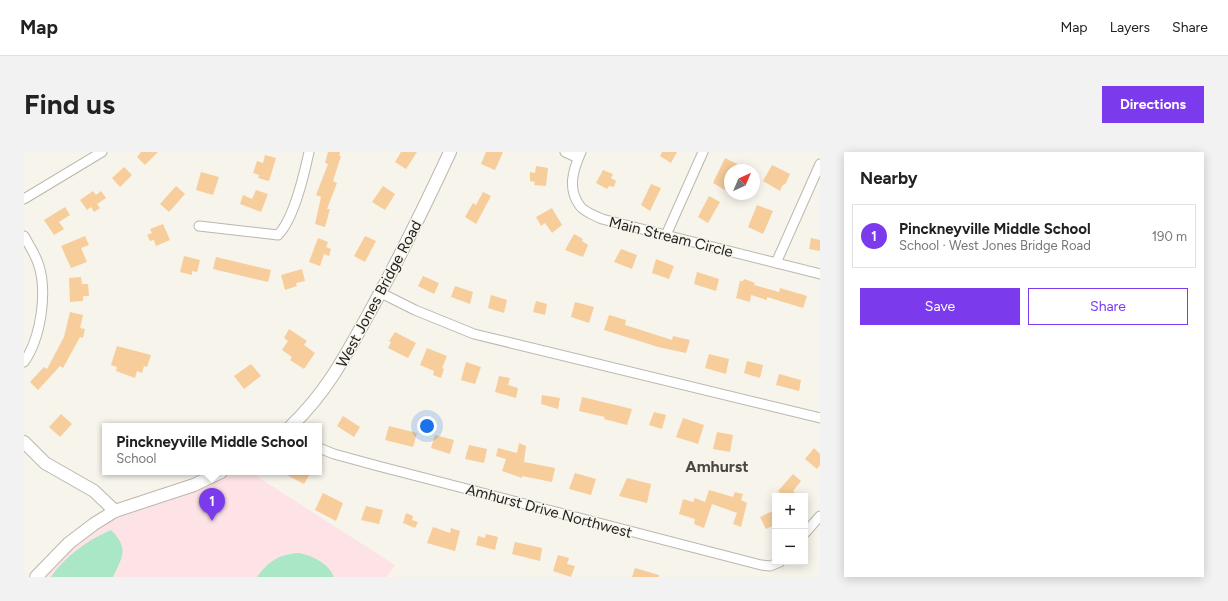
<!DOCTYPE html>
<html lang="en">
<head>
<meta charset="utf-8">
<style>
	:root { --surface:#fff; --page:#f2f2f2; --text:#222; --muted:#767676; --line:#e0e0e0; --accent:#7c3aed }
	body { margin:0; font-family:Figtree,sans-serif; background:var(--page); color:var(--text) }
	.controls { position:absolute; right:12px; bottom:12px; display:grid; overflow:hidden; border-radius:0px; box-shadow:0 2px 10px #0003 }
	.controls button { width:36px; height:36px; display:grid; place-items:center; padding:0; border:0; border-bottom:1px solid var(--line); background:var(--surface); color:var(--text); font:20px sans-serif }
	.compass { position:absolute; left:700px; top:12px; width:36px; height:36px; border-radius:50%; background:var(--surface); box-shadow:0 2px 10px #0003; rotate:44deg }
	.you { position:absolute; left:403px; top:274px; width:14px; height:14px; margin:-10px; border:3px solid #fff; border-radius:50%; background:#1a73e8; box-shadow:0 0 0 6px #1a73e833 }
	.badge { display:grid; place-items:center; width:26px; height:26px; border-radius:50%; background:var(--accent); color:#fff; font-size:13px; font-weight:700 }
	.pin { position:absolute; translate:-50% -33px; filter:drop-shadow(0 1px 2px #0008) }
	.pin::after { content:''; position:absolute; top:21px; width:14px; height:12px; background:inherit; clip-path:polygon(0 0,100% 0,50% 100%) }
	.popup { position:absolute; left:78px; top:271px; width:220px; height:52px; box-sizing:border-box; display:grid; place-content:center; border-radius:0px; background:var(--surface); filter:drop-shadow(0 1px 3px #0005); font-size:13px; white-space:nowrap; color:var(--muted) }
	.popup b { font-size:15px; color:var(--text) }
	.popup::after { content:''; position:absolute; left:50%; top:100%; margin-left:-8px; border:8px solid transparent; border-top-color:var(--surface) }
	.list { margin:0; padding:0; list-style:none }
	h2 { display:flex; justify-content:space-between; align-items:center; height:52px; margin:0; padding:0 16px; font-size:17px }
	h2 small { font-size:13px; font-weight:400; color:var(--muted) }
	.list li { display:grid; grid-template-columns:26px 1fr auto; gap:12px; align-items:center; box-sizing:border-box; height:64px; margin:0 8px 8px; padding:0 8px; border:1px solid var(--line); border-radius:0px }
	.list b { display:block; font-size:15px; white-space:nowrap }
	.list p { margin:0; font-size:13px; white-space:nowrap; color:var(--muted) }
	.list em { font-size:13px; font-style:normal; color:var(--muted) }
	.actions { display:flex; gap:8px; padding:12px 16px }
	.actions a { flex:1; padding:9px 0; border:1px solid var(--accent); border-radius:0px; text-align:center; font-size:14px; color:var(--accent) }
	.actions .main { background:var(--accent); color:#fff }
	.map { position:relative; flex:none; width:796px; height:425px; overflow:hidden; border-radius:0px }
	header { display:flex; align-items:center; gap:24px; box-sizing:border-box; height:56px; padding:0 20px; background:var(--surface); border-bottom:1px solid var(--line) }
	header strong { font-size:19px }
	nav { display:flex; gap:22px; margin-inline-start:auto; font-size:14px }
	.intro { display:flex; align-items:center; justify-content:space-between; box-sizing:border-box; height:96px; padding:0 24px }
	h1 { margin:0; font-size:28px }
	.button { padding:10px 18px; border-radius:0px; background:var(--accent); color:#fff; font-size:14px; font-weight:700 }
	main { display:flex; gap:24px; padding:0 24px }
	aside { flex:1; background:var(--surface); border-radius:0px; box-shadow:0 2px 10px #0003 }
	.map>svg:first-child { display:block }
</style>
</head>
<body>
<header>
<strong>Map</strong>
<nav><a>Map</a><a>Layers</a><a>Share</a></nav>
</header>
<div class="intro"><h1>Find us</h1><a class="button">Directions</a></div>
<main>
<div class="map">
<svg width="796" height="425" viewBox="0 0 796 425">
	<rect width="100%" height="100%" fill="#f7f4eb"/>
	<path fill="#fde3e6" d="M197,320H226L371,413L363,425H12L70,372Z"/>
	<g fill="#a9e7c6">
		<path d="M87,378C105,396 99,404 89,425H27C41,404 64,388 87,378Z"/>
		<path d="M275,401C289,404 304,411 310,425H233C244,409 256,402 275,401Z"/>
	</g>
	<g fill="#f7cd9b">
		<path d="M117,0H134L121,13L113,5Z"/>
		<path d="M304,0H316L315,4H317L309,29L313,31L303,57H306L301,75L291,72L297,45L292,43L304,12L301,11Z"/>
		<path d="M377,0H393L382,17L371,10Z"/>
		<path d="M462,0H479L471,18L457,12Z"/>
		<path d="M638,0H653L647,11L636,4Z"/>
		<path d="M241,3L252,6L245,29L234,26L235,23L229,21L233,9L239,11Z"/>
		<path d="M701,6L713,12L711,18H706V28L701,38L689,31Z"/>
		<path d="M748,13L766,22L762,31L758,34L756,39L739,29Z"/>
		<path d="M512,14L524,16L522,34L510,33L511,30L506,29V20L511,21Z"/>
		<path d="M100,15L108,23L96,35L88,26Z"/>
		<path d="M579,18L589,22L587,26L592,29L590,35L585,34L583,37L572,31Z"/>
		<path d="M177,20L195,25L189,43L172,38Z"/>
		<path d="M627,32L637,36L626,59L617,53Z"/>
		<path d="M152,34L161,42L145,60L136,52Z"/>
		<path d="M359,34L371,42L361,58L348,50Z"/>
		<path d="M232,38L244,42L237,60L216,52L219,43L228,47Z"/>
		<path d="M69,39L72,43L77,39L82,46L73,52L76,56L70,60L67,55L63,58L56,48Z"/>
		<path d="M459,40L467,44L452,72L441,65L449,51L452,53Z"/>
		<path d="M685,44L696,50L684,71L674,65Z"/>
		<path d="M733,53L749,59L739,82L724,75Z"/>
		<path d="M41,55L46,63L35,70L40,77L30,83L20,68Z"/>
		<path d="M528,56L538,73L528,81L521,71L517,74L512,65Z"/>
		<path d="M139,72L146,88L132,94L130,88L126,89L123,83L128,81L126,77Z"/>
		<path d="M550,82L559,87L558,89L564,93L559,105L541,98Z"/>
		<path d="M61,84L65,93L57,96L63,110L47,116L37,94Z"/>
		<path d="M341,84L352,89L341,110L330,104Z"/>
		<path d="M294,86L304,90L302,95L307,97L305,104L300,102L296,114L285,110Z"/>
		<path d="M787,86L796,88V99L785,97Z"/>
		<path d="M597,97L613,103L608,117L590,110Z"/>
		<path d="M160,104L176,108L173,120L168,119V123L156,120Z"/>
		<path d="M192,105L247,118L244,130L189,117Z"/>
		<path d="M632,107L650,114L645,127L628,121Z"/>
		<path d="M278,117L281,129L272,131L273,134L261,138L257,123Z"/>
		<path d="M673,120L695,127L692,139L670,132Z"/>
		<path d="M399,124L415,131L410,142L394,134Z"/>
		<path d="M57,125L58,132H64L65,144H59V149L46,150L45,126Z"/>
		<path d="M720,127L731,131L730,133L755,140L756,136L783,144L779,156L743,145V148L727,143L726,150L712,146L716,129H719Z"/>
		<path d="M431,134L449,140L446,152L427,145Z"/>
		<path d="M467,143L483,148L480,161L464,156Z"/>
		<path d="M512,149L523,152L521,163L509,160Z"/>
		<path d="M551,150L570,155L565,171L547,165Z"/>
		<path d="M46,160L59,163L56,176L61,177L59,186L56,185L39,216L36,214L14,238L6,230L20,215L23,217L40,185Z"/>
		<path d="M585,163L602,168L601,173L648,188L649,184L666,188L662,201L634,195L580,178Z"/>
		<path d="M265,177L283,189L280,193L291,201L280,217L266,208L268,205L258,198L264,189L260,186Z"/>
		<path d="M371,180L392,191L384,206L364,196L367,190L365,189Z"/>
		<path d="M93,194L127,203L123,215L120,214L118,221L113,219L111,226L92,219L93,215L87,213Z"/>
		<path d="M403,196L423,204L418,216L420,217L417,226L409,223L410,219L396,213Z"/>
		<path d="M685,202L705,207L702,222L681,216Z"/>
		<path d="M723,209L739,213L736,226L720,221Z"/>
		<path d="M442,210L457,215L451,232L437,228Z"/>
		<path d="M227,212L237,224L220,237L210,224Z"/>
		<path d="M755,222L777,228L775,239L752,233Z"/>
		<path d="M475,224L486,226L484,233L494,236L492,246L471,240Z"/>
		<path d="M518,243L536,246L534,257L517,252Z"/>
		<path d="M558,245L608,257L603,273L580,267L581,265L555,259Z"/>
		<path d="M630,260L642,263L638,277L625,273Z"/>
		<path d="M37,262L48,272L36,285L25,275Z"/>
		<path d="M319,264L336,275L330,285L313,274Z"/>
		<path d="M659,266L680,273L674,292L652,285Z"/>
		<path d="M365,274L393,281L389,295L361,288Z"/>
		<path d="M693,280L709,283L706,300L689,297Z"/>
		<path d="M411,283L430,288L426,302L407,296Z"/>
		<path d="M495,291L502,294L500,310L531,316L528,330L498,324V326L478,319L482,307L472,304L474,296L493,301Z"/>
		<path d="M445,293L463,297L460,311L441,307Z"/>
		<path d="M790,296L796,302V313L793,317L781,307Z"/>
		<path d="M257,320H287L280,332Z"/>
		<path d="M551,321L572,327L567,343L545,337Z"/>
		<path d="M769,322L777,329L769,339L775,344H760L754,339Z"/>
		<path d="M603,326L627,332L623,351L595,344Z"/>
		<path d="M685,338L709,345L711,340L719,342L717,348L723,351L717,375L709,372L713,361L688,352L680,376L670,372L671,367L655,362L659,347L669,350L671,346L681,350Z"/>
		<path d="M299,341L319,351L312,369L291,358Z"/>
		<path d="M342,354L359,358L355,372L337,368Z"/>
		<path d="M751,358V373L742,377L736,365Z"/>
		<path d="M382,361L389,364L388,368L394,370L391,376L379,371Z"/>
		<path d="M409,375L426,381L427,376L436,379L431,399L403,391Z"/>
		<path d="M462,382L474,385L471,398L452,393L454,384L461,386Z"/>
		<path d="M491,390L518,396L516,409L488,402Z"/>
		<path d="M534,403L545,406L543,412L551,414L547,425L529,419Z"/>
		<path d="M611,416L635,423V425H608Z"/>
	</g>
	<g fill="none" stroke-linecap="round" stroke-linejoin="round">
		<defs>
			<g id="street">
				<path d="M541,0L554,6"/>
				<path d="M557,0C549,18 543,37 556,54C560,60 572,64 578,67L796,122"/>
				<path d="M0,47L78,0"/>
				<path d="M175,74L254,83C270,67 280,23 285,0"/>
				<path d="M642,83L679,0"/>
				<path d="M0,84C5,93 11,102 14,111C24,139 17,186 0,210"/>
				<path d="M752,111L796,12"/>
				<path d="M357,141L391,158L450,182L796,266"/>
				<path d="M295,296L310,302L354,314L737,413L746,414L756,410"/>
				<path d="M781,381L796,364"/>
			</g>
			<g id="secondary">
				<path d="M267,274C301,242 321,205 343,165C373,111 400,56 426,0"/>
				<path d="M0,290L21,311L70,339L91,359"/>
				<path d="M12,425L45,391L70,372L91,359L170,333L197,320"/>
			</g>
		</defs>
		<use href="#street" stroke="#bab7ae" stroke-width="11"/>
		<use href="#secondary" stroke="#bab7ae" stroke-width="14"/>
		<use href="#street" stroke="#fff" stroke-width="9"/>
		<use href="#secondary" stroke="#fff" stroke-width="12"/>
	</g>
	<g text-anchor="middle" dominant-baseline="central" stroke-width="3" stroke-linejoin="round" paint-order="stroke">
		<g font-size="15" fill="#242320" stroke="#f7f4eb">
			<text transform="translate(647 85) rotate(14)">Main Stream Circle</text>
			<text transform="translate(355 142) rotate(-62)">West Jones Bridge Road</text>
			<text transform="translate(525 359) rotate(15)">Amhurst Drive Northwest</text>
		</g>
		<g font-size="16" font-weight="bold" fill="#4a4840" stroke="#f7f4eb">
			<text x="693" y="314">Amhurst</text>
		</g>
	</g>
</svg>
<div class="controls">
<button>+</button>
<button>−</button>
</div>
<svg class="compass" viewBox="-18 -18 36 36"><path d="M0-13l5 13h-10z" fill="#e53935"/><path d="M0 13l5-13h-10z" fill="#767676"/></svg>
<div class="you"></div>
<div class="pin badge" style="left:188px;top:369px">1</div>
<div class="popup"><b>Pinckneyville Middle School</b>School</div>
</div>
<aside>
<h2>Nearby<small></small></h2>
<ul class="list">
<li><span class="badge">1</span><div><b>Pinckneyville Middle School</b><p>School · West Jones Bridge Road</p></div><em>190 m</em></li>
</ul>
<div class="actions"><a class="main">Save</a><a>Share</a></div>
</aside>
</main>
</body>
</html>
